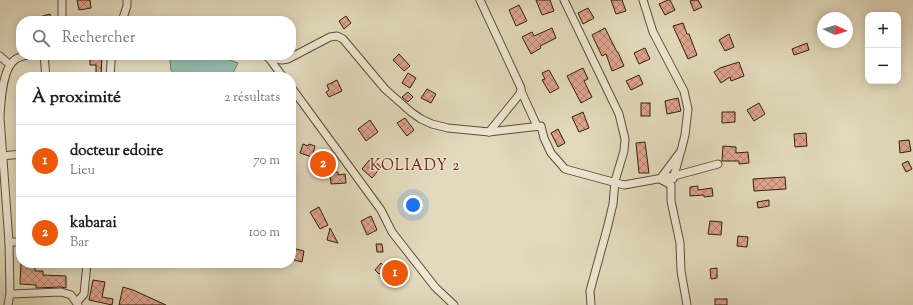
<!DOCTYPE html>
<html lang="fr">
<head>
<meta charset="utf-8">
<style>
	:root { --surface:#fff; --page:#f2f2f2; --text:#202124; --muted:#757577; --line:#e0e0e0; --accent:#ea580c }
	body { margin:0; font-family:"Sorts Mill Goudy",serif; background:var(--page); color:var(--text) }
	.controls { position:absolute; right:12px; top:12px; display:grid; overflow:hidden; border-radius:8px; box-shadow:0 2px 10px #0003 }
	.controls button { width:36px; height:36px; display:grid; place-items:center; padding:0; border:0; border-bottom:1px solid var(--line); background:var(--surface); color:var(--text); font:20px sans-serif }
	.compass { position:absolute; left:817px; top:12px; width:36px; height:36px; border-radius:50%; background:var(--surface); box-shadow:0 2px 10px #0003; rotate:94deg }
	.you { position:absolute; left:413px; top:205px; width:14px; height:14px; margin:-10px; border:3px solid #fff; border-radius:50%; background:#1a73e8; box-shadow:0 0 0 6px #1a73e833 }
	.badge { display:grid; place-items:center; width:26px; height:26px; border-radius:50%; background:var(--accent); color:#fff; font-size:13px; font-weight:700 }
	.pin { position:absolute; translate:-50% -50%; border:2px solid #fff; box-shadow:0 1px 4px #0006 }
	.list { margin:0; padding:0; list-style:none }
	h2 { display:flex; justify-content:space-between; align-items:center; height:52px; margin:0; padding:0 16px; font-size:17px }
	h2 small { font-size:13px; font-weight:400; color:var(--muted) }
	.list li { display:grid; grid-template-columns:26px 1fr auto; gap:12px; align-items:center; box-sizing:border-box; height:72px; padding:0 16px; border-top:1px solid var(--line) }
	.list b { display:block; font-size:15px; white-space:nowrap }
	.list p { margin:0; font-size:13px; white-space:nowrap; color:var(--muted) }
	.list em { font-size:13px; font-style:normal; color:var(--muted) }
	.icon { flex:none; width:22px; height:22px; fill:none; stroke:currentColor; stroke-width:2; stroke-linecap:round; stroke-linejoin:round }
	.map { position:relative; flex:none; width:913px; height:305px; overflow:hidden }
	.search { position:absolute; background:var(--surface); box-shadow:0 2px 10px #0003; left:16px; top:16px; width:280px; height:44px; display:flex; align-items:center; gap:10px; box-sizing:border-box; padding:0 14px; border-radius:16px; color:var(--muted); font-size:15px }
	.panel { position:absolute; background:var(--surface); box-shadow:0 2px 10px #0003; left:16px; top:72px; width:280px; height:196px; border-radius:16px }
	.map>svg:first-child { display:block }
</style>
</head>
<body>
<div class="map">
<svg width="913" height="305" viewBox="0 0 913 305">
	<defs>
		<pattern id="building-cross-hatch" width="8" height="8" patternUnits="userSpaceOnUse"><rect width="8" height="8" fill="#dea48f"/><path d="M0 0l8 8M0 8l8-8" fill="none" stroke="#b58573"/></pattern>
	</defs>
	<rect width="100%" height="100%" fill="#e3dabd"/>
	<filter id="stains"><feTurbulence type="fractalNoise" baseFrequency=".005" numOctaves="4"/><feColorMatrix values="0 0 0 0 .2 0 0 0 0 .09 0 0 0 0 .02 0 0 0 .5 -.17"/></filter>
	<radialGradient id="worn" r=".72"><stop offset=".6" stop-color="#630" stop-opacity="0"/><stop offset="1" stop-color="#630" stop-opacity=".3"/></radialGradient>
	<path fill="#96bbac" stroke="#6e7d68" d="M175,55C197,55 218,55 238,63L231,77H176L171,70L170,60Z"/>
	<g fill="url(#building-cross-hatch)" stroke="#331f03">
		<path d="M77,0H90L91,8L79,10Z"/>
		<path d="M536,0H550L554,11L542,15Z"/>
		<path d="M611,0H622L626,11L616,14Z"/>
		<path d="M668,0H670L675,10L665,15L659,4Z"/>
		<path d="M694,0H698L702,7L694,11L690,1Z"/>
		<path d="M519,5L527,21L516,26L509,10Z"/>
		<path d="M588,8L594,18L583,24L578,13Z"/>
		<path d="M50,14L51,21H40L39,17Z"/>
		<path d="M346,16L351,23L344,29L339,21Z"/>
		<path d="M683,23L687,34H689L697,55L688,59L673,26Z"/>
		<path d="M552,28L556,38L540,46L541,48L531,54L522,37L532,32L534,36Z"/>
		<path d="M605,28L617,52H618L624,66L612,71L606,54L602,56L592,35Z"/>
		<path d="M729,34L734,47L725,51L719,40Z"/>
		<path d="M807,43L809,50L794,55L792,49Z"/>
		<path d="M645,48L650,59L639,64L634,53Z"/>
		<path d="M399,54L410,66L404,71L393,60Z"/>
		<path d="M90,55H102L101,77H96V65H90Z"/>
		<path d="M739,62L744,76L731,81L730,77L721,83L714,72L720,68Z"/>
		<path d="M583,68L588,79L584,81L592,97L581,103L567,76Z"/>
		<path d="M549,70L559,88L550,93L542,80L545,79L542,73Z"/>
		<path d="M408,73L416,78L410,88L402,83Z"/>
		<path d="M639,75L643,84L631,90L626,81Z"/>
		<path d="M337,80L342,91L329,97L326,92L329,90L327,85Z"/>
		<path d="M427,89L436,94L431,103L421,98Z"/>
		<path d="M408,92L413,97L408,102L402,97Z"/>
		<path d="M678,98L681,111L667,114L665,101Z"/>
		<rect x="641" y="103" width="9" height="13"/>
		<path d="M759,103L765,114L754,121L747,110Z"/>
		<path d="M583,112L589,128L579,132L572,117Z"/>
		<path d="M722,112H735V122L722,123Z"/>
		<path d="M405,118L414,130L407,136L397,123Z"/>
		<path d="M370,120L378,132L366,141L358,129Z"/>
		<path d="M558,129L565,143L558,147L551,133Z"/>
		<path d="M806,133L807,146L795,147L794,134Z"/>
		<path d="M909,140L911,151L900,153L899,141Z"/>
		<path d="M645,142L649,173H639L636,143Z"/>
		<path d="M303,144L308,146L309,144L315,146L312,157L300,153Z"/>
		<path d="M723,146L736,147V153L748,152L749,163L739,164V161H722Z"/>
		<path d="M371,158L381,167L372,178L362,169Z"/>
		<path d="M319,161H327V169L318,168Z"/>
		<path d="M908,161L912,169L906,172L902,164Z"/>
		<path d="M338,172V175L345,174L346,183L331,184L330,173Z"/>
		<path d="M785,177L786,189L754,191L753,179Z"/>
		<path d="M698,186V190L712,188L713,196L704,197V195L690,196V187Z"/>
		<path d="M769,200V206L758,208L757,202Z"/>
		<path d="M319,207L328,225L320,229L310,212Z"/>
		<path d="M371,216L377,230L367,235L361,221Z"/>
		<path d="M710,221L722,222L721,235L708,234Z"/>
		<path d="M330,228L338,243L327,240Z"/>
		<path d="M738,236L748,237L747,247L737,246Z"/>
		<path d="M376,244H382L383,252H377Z"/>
		<path d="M296,249L304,251L302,262L294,260Z"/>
		<path d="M21,263H35V271H43V275L66,276V288L61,287L36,288V285L20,284Z"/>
		<path d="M381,263L386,268L379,274L375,270Z"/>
		<path d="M395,266L400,274L394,280L388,273Z"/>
		<path d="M717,268V278L711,279L710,269Z"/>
		<path d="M93,280L105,282L102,297L113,299L112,305L89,300Z"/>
		<path d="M123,287L133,290L166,305H119Z"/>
		<rect x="715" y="299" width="12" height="6"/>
	</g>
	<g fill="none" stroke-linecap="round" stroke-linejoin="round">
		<defs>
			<g id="minor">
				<path d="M480,0L521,88V91L519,95L489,132"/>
				<path d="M564,0L619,114L625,139L624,151L615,181L613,204L607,229L590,291L591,305"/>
				<path d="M643,0L653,32L684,91L688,109L685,135L681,151L660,179L671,185V201L680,243L681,271L687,305"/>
				<path d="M62,21V0"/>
				<path d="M122,21L127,6V0"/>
				<path d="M44,55L46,77"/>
				<path d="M264,55L269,58L283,77"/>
				<path d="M0,56L10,65"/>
				<path d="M269,58L282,60L288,59L330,37L337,36L343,39L385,89L411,112L421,119L432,124L448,128L489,132L541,126L544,138L551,153L565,169L624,185L674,176L718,164"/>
				<path d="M110,77L111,62L112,55"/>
				<path d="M291,87L381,210L392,232L435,287L454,305"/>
				<path d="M521,91L537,126"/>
				<path d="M0,116C1,102 2,67 16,59C19,57 24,56 28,55"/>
				<path d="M0,118L9,242L10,294L8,305"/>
				<path d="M3,156L21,154"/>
				<path d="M673,179L680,154"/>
				<path d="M9,242H21"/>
				<path d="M10,294L61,292L71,295L78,305"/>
				<path d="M77,302L84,294L87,263"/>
			</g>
		</defs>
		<use href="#minor" stroke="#5f4e32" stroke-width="9"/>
		<use href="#minor" stroke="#ede7d4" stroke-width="7"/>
	</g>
	<g text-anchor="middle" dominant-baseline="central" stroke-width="3" stroke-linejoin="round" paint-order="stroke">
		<g font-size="15" letter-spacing="1" fill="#7a1f14" stroke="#ede7d4">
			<text x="415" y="166">KOLIADY 2</text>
		</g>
	</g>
	<rect width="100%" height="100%" filter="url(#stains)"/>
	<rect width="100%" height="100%" fill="url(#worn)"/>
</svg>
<div class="controls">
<button>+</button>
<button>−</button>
</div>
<svg class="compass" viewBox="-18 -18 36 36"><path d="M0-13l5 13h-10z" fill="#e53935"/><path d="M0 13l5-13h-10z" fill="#757577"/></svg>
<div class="you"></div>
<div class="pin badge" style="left:395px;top:273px">1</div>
<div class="pin badge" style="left:323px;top:164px">2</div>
<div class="search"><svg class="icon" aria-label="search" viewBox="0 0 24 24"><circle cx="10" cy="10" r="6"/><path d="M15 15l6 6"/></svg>Rechercher</div>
<section class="panel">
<h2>À proximité<small>2 résultats</small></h2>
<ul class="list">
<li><span class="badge">1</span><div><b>docteur edoire</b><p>Lieu</p></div><em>70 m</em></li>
<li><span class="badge">2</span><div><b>kabarai</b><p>Bar</p></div><em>100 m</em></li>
</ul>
</section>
</div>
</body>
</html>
